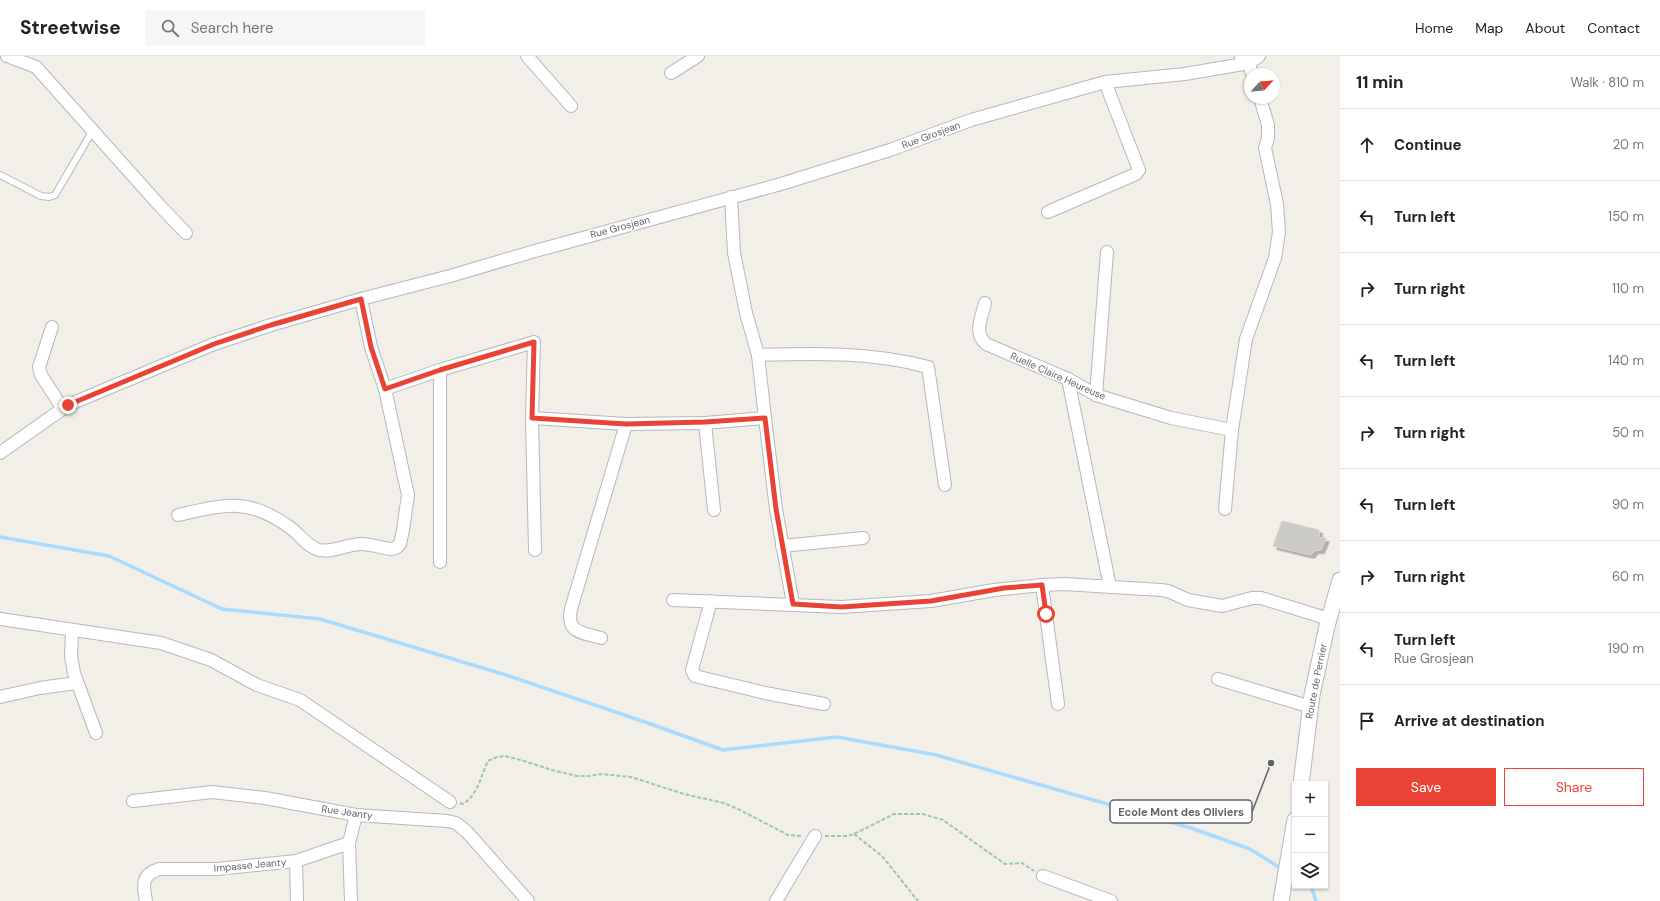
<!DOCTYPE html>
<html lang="en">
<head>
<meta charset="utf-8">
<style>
	:root { --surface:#fff; --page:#f6f6f6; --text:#222; --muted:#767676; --line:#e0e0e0; --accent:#ea4335 }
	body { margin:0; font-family:"DM Sans",sans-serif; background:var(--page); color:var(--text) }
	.controls { position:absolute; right:12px; bottom:12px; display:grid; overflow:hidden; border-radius:0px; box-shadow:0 1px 3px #0004 }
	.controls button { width:36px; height:36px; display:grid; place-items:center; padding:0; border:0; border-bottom:1px solid var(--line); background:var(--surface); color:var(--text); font:20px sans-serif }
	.compass { position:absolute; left:1244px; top:12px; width:36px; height:36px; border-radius:50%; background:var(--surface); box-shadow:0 1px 3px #0004; rotate:64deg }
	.stop { position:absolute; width:12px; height:12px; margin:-9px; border:3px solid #ea4335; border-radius:50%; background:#fff }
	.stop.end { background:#ea4335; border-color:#fff; box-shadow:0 1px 4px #0008 }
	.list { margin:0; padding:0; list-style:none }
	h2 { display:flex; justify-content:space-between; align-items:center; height:52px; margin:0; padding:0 16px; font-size:17px }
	h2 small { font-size:13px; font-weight:400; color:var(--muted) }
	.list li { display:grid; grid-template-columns:26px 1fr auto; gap:12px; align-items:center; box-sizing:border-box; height:72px; padding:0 16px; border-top:1px solid var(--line) }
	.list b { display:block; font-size:15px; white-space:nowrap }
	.list p { margin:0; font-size:13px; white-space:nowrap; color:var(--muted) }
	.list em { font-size:13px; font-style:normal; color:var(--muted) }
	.actions { display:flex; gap:8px; padding:12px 16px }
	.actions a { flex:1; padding:9px 0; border:1px solid var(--accent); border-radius:0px; text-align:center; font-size:14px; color:var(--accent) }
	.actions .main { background:var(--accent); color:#fff }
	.icon { flex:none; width:22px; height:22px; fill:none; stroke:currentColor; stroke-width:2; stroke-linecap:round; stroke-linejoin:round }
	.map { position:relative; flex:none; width:1340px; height:845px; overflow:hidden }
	header { display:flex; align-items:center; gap:24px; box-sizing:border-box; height:56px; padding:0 20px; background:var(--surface); border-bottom:1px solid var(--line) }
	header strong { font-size:19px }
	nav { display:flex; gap:22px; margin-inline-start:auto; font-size:14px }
	.search { width:280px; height:36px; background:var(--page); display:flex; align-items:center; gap:10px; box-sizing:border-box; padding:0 14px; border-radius:0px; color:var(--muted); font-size:15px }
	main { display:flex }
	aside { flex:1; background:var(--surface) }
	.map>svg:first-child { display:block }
</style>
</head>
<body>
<header>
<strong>Streetwise</strong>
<div class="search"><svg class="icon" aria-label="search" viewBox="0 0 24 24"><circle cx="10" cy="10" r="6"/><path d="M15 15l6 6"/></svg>Search here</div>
<nav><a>Home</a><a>Map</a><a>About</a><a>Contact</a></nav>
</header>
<main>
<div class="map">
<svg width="1340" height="845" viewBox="0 0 1340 845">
	<defs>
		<filter id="shadow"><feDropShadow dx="3.5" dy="3.5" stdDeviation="0" flood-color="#0004"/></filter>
	</defs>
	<rect width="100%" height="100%" fill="#f1efe8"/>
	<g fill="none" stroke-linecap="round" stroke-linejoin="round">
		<g stroke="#aadaff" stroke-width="3.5">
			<path d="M0,481L109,500L222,553L320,563L506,619L645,666L723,694L837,681L936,699L1191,772L1250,793L1282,813"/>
			<path d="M1311,830L1316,845"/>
		</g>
	</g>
	<path fill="#cccac5" stroke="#d6d1c6" filter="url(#shadow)" d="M1282,465L1319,474V482H1326L1321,494H1315L1311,499L1273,490Z"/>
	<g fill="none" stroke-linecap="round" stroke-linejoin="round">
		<defs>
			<path id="service" d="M0,119L41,140L49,141L55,139L93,74"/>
			<g id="minor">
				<path d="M7,0L36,11L160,150L186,177"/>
				<path d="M527,0L571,50"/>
				<path d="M1241,0L1249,7L1252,18"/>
				<path d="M671,17L698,0"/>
				<path d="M731,141L734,197L746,257L758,299C815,297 873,296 928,311L945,429"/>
				<path d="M1048,156L1136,118L1139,114L1105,26"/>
				<path d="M361,243L371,291L385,333L440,314L534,286L532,362L535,494"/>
				<path d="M985,247C982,261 973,277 986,288L1068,323L1096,339L1171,362L1232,374L1246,283L1275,202L1279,176L1277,148L1265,92L1268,82V69L1260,42"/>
				<path d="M52,271L39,311L41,319L63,353"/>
				<path d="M1068,323L1110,531"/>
				<path d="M1096,339L1107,196"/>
				<path d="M532,362L626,368L705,367L765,362L758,299"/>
				<path d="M765,362L776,453L793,548"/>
				<path d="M705,367L714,454"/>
				<path d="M0,397L68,349L214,288L271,269L361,243L450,220L535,195L781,128L890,94L971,64L1105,26L1185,18L1249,7L1259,0"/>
				<path d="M1225,453L1232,374"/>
				<path d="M178,459C224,449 247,441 288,470C299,477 307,491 319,494C333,497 347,488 361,488C371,488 382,492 391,493L396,492L400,488L403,474L408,439L385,333"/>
				<path d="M782,490L863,482"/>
				<path d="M440,506V314"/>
				<path d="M1042,529L1058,648"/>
				<path d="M673,544L841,551L931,545L994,534L1042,529L1064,528L1161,534L1168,535L1188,544L1222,550L1252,542H1261L1329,563"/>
				<path d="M711,545L692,614L695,620L765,637L824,648"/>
				<path d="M0,563L161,587L211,604L257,629L300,644L450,746"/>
				<path d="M72,575L71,600L74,617L96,677"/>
				<path d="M601,582C581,576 566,577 571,553L626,368"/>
				<path d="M1218,623L1311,651"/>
				<path d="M0,641L40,632L76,627"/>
				<path d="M133,745L212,736L265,742L356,759L447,765L456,767L467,776L528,845"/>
				<path d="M349,787L351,845"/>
				<path d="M296,805L297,845"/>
				<path d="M1043,820L1111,845"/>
				<path d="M146,845C143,829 141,819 159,813H217L296,805L349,787L356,759"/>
				<path d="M776,845L815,780"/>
			</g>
			<g id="tertiary">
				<path d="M1301,728L1312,639L1327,570L1340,524"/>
				<path d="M1281,845L1295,764"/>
			</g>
		</defs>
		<use href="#service" stroke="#b5b8bc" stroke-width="8"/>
		<use href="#minor" stroke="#b5b8bc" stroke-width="14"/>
		<use href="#tertiary" stroke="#b5b8bc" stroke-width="17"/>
		<g stroke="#9cc7a9" stroke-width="2" stroke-dasharray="4 2" stroke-linecap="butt">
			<path d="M460,747L463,748C478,739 481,719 488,705L497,701L505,700L524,705L552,714L577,720H590L601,718L631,721L684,738L724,747L740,754L788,779L802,780"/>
			<path d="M854,778L882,800L918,845"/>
			<path d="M825,780H847L854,778L894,758H923L943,764L1005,808L1022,807L1034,815"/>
		</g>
		<use href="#service" stroke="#fff" stroke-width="6"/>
		<use href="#minor" stroke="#fff" stroke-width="12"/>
		<use href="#tertiary" stroke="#fff" stroke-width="15"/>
	</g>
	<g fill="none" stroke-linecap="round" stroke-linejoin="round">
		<path stroke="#ea4335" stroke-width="5" d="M68,349L214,288L271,269L361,243L371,291L385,333L440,314L534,286L532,362L626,368L705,366L765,362L776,453L793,548L841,551L931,545L1004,532L1042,529L1046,558"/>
	</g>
	<g text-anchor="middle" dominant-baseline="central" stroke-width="3.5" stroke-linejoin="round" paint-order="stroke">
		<g font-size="10" fill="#5f6368" stroke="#fff">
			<text transform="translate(931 79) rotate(-20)">Rue Grosjean</text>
			<text transform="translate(620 171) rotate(-15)">Rue Grosjean</text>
			<text transform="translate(1058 320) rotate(24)">Ruelle Claire Heureuse</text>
			<text transform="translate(1316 625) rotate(-79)">Route de Pernier</text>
			<text transform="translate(347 756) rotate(8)">Rue Jeanty</text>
			<text transform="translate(250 809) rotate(-5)">Impasse Jeanty</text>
		</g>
	</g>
	<path fill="none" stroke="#5f6368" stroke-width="1.5" d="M1271 707L1252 756"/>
	<circle fill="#5f6368" stroke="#fff" stroke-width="1.5" cx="1271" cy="707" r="4"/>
	<rect fill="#fff" stroke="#5f6368" stroke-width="1.5" x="1110" y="744" width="142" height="23" rx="4"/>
	<g font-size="11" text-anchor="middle" font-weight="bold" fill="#5f6368">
		<text x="1181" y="760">Ecole Mont des Oliviers</text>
	</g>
</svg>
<div class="controls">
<button>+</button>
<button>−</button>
<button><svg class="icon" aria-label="layers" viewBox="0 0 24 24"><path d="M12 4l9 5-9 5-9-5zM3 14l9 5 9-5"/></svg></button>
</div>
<svg class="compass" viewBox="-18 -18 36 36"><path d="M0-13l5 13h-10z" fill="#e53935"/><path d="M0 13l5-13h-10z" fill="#767676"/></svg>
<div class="stop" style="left:1046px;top:558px"></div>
<div class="stop end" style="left:68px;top:349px"></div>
</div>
<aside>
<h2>11 min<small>Walk · 810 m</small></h2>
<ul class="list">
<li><svg class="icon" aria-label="ahead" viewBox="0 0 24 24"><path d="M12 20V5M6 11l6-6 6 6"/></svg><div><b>Continue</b></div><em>20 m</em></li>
<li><svg class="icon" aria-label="left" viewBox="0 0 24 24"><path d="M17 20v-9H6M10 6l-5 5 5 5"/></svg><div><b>Turn left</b></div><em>150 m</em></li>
<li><svg class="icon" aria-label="right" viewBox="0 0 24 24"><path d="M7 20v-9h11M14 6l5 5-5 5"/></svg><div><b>Turn right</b></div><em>110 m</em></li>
<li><svg class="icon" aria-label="left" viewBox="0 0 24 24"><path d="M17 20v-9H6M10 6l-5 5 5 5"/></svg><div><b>Turn left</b></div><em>140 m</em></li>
<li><svg class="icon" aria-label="right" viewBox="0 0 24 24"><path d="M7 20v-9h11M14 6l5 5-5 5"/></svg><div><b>Turn right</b></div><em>50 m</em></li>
<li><svg class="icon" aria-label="left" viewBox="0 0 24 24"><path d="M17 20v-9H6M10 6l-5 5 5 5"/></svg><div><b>Turn left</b></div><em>90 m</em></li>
<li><svg class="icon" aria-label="right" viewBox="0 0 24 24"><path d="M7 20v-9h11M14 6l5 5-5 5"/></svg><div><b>Turn right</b></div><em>60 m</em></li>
<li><svg class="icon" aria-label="left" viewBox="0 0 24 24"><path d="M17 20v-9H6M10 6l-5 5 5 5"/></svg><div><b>Turn left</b><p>Rue Grosjean</p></div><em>190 m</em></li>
<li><svg class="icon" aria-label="arrive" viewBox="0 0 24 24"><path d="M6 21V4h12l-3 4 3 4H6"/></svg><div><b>Arrive at destination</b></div></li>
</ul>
<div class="actions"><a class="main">Save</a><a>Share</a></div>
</aside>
</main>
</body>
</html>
